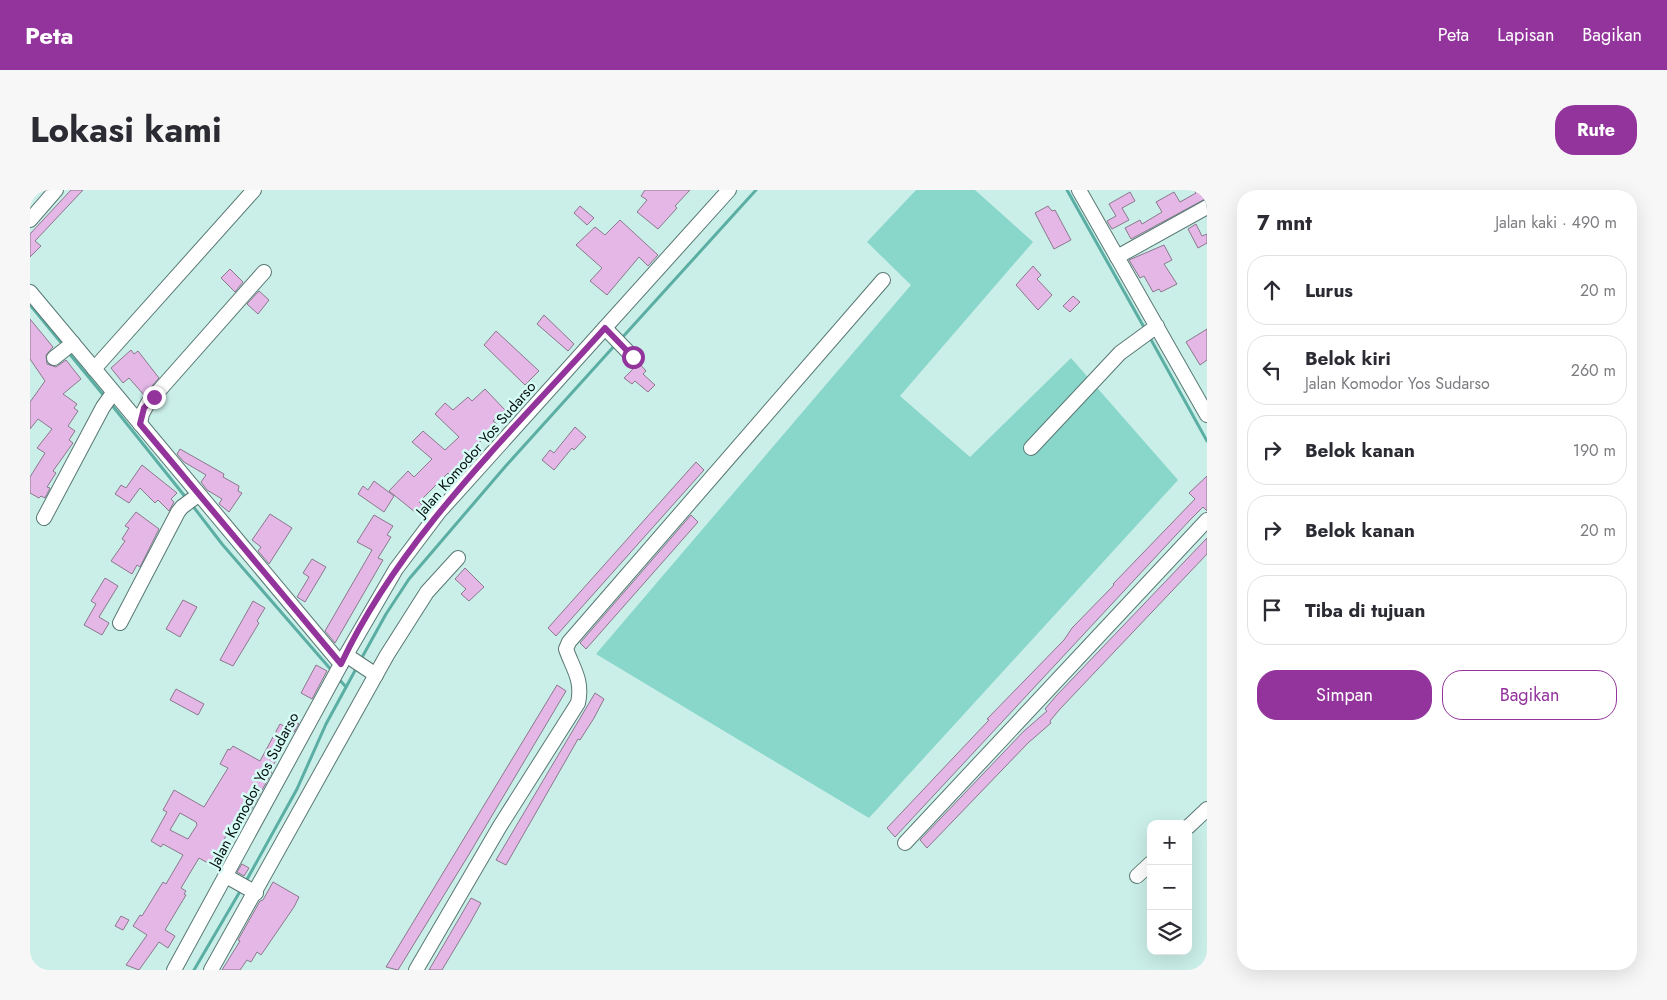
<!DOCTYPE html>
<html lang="id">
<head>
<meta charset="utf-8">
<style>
	:root { --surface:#fff; --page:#f7f7f7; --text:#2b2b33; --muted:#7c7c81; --line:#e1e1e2; --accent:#93349c }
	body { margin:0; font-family:Jost,sans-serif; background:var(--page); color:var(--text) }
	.controls { position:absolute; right:15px; bottom:15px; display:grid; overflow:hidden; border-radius:10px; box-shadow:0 5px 20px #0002 }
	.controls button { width:45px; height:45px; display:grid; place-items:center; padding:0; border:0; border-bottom:1px solid var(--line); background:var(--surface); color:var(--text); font:25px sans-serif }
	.stop { position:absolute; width:15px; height:15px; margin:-11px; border:4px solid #93349c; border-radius:50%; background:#fff }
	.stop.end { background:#93349c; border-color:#fff; box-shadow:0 1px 5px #0008 }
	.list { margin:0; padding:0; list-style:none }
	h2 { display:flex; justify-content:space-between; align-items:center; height:65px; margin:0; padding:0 20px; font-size:21px }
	h2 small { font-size:16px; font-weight:400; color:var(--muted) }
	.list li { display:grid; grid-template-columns:32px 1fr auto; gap:15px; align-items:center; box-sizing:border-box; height:70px; margin:0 10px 10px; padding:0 10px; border:1px solid var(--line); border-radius:20px }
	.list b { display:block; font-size:19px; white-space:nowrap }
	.list p { margin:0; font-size:16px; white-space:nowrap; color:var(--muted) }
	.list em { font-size:16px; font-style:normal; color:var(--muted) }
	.actions { display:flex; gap:10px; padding:15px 20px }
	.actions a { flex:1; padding:11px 0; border:1px solid var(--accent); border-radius:20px; text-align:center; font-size:18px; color:var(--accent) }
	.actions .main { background:var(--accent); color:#fff }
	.icon { flex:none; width:28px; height:28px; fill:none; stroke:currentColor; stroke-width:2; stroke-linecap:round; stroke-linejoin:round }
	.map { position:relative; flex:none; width:1177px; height:780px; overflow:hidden; border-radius:20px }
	header { display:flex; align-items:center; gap:30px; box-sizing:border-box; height:70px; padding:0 25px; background:var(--accent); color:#fff }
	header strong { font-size:24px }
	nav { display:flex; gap:28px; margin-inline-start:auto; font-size:18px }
	.intro { display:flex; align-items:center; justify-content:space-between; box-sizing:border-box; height:120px; padding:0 30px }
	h1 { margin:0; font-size:35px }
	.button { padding:12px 22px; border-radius:20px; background:var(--accent); color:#fff; font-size:18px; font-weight:700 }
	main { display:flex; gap:30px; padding:0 30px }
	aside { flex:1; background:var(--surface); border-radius:20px; box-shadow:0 5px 20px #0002 }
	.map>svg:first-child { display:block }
</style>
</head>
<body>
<header>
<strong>Peta</strong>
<nav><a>Peta</a><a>Lapisan</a><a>Bagikan</a></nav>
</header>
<div class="intro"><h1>Lokasi kami</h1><a class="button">Rute</a></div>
<main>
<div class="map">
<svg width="1177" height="780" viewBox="0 0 1177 780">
	<rect width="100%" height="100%" fill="#caeee8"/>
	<path fill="#89d6cb" d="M886,0H945L1003,52L870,206L940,267L1041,168L1148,290L839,628L566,464L881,95L837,52Z"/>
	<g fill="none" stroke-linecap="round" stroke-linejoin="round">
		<g stroke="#5baea3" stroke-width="3">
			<path d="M1037,0L1115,139"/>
			<path d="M0,115L33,155"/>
			<path d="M1119,146L1177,251"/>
			<path d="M590,150L726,0"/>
			<path d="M38,162L75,207"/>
			<path d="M81,214L157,309"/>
			<path d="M162,315L192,354L303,482"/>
			<path d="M330,471L356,424L379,389L474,278L586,154"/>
			<path d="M307,487L316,497"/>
			<path d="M215,693L267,599L296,534L327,477"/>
			<path d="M164,780L212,698"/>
		</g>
	</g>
	<g fill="#e4b7e7" stroke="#8b788c" fill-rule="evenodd">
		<path d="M41,0H53L5,51L11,56L0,67V44Z"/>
		<path d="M615,0H660L645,16L647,18L628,39L607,22L617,10L611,6Z"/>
		<path d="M1164,0H1177V8L1101,49L1095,38L1110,30L1112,34L1132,22L1126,12L1144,2L1150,12L1166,3Z"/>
		<path d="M1100,2L1105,11L1092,18L1099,30L1082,39L1077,31L1086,26L1079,14Z"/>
		<path d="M550,16L564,28L557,35L544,23Z"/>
		<path d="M1018,16L1022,21L1025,20L1041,50L1024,59L1005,23Z"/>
		<path d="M590,30L628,65L618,76L609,67L577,105L560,91L572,78L546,55L565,37L575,45Z"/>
		<path d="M1166,34L1172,46L1177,44V53L1168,58L1158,39Z"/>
		<path d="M1134,55L1142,70L1134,74L1147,94L1131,102L1129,99L1123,102L1114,86L1110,88L1099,70Z"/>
		<path d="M1003,76L1011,85L1007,89L1022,105L1008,120L986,95Z"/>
		<path d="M200,79L213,92L205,102L191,88Z"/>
		<path d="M229,101L239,110L228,124L217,114Z"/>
		<path d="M1043,106L1050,112L1040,122L1033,116Z"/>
		<path d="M514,125L544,154L538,161L507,134Z"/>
		<path d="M0,129L23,157L16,165L17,174L26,177L36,170L51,189L33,204L47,214L44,218L48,221L38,236L45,241L39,250L43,253L23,281L26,283L17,297L20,298L15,308L11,306L9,308L0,303V287L15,263L7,258L22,239L8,229L0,239V212L15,191L0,169Z"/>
		<path d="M1177,139V170L1170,175L1156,152Z"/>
		<path d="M466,141L509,181L495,195L454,155Z"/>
		<path d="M101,160L104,164L108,161L129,188L114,205L99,188L93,193L81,178Z"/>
		<path d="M609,173L616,181L613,184L625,195L618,202L605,191L602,194L594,188Z"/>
		<path d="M455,199L475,220L463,231L467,234L431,272L434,274L421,286L418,283L389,312L392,315L385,322L359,301L378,281L384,287L402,269L382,252L393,241L415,260L429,247L405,224L415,213L423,220L438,207L442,211Z"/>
		<path d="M545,237L556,247L544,260L542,258L524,280L512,270L520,260L524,263Z"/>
		<path d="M150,259L194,284L193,287L209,296L208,301L212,303L199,322L189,314L192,309L177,300L171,292L176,285L154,272L147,264Z"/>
		<path d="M666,272L674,280L526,446L518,438Z"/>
		<path d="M112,275L147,303L141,309L144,312L139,321L128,310L125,313L110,298L99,313L85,304L91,295L96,298Z"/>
		<path d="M1177,286V321L1173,317L1160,330L865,647L857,638L959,530L957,529L1034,450L1042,438L1084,395L1083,394L1165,309L1159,303Z"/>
		<path d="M344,291L364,306L354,322L328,304L333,296L338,300Z"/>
		<path d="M106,322L129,339L110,377L107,375L102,384L81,371L95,351L92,349L99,338L95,336Z"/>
		<path d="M240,324L262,338L239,374L228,361L231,357L222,350Z"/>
		<path d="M344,325L363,336L357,345L361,347L348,368L353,370L305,453L295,441L342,360L327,352Z"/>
		<path d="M661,325L668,332L556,459L550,453Z"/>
		<path d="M1177,348V364L1030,519L1020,531L1021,533L998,553L897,658L890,650L994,541L1017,521L1015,519L1026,506Z"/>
		<path d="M282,369L296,377L275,412L267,407L279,387L273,383Z"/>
		<path d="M435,378L454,397L439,411L431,404L436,399L425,389Z"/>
		<path d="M75,388L88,396L69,427L79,433L72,445L54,435L66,414L61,411Z"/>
		<path d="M153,410L167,417L150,447L136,439Z"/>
		<path d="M223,411L235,418L227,431L229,433L203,476L190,470Z"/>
		<path d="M286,475L297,481L282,509L271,503Z"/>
		<path d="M527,495L536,501L438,666L368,780L356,777Z"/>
		<path d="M146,499L174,514L168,525L140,510Z"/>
		<path d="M565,503L574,509L564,528L550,550L548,549L476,675L466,670Z"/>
		<path d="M261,529L269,534L264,542L262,541L240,581L242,582L214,633L205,629L187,663L192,666L185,677L169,668L151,698L156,701L154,704L156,705L135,740L145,746L138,758L129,752L109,780L96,775L117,745L103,736L110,725L112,726L133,692L136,694L153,665L133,654L131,657L121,651L137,622L133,620L144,600L174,617L198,578L190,574L198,559L200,560L203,556L230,571L250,534L256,537ZM150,623L166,632L167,635L158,649L140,640Z"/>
		<path d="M212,674L219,678L214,686L207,682Z"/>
		<path d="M243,692L269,707L264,717L231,765L227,762L221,772L217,770L210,780H192L210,751L208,750L230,711L233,710Z"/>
		<path d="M441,708L451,713L440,733L412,780H399Z"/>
		<path d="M91,726L99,730L93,740L85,736Z"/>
	</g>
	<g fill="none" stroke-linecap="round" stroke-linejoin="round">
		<defs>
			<g id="minor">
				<path d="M1049,0L1177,225"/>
				<path d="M0,30L26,0"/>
				<path d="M1087,67L1177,17"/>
				<path d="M0,102L311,474"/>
				<path d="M575,138L603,167"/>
				<path d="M24,168L43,153"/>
				<path d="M64,179L224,0"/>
				<path d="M110,234L112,224L118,213L234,82"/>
				<path d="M1001,258L1090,163L1127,136"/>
				<path d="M14,328L73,217L83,203"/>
				<path d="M90,433L148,322L152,317L168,305"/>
				<path d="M316,465L346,485"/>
				<path d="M1158,637L1177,619"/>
				<path d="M875,653L1177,330"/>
				<path d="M196,686L226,703"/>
				<path d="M1107,686L1121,673"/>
				<path d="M144,780L316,465L366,379L409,322L699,0"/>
				<path d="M181,780L357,465L397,402L428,368"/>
				<path d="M386,780L470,636L548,513C553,490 543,479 536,459L539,452L853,90"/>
			</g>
		</defs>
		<use href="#minor" stroke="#587873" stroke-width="16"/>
		<use href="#minor" stroke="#fff" stroke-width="14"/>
	</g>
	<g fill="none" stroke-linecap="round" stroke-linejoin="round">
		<path stroke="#93349c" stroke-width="6" d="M124,207L114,218L110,234L311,474C371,346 482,242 575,138L603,167"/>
	</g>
	<g text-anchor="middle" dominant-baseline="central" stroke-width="5" stroke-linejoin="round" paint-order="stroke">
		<g font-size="15" fill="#040f0d" stroke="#d7fbf5">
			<text transform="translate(446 259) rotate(-49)">Jalan Komodor Yos Sudarso</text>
			<text transform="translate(224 600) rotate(-62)">Jalan Komodor Yos Sudarso</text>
		</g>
	</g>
</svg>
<div class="controls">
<button>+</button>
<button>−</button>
<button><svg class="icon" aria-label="layers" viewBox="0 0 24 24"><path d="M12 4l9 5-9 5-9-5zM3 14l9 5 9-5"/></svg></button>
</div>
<div class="stop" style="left:603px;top:167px"></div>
<div class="stop end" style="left:124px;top:207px"></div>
</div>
<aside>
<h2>7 mnt<small>Jalan kaki · 490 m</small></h2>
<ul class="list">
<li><svg class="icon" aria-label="ahead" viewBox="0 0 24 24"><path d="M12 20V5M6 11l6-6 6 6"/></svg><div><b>Lurus</b></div><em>20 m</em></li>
<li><svg class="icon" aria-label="left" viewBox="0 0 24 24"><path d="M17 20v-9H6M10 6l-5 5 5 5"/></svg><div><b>Belok kiri</b><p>Jalan Komodor Yos Sudarso</p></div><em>260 m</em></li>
<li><svg class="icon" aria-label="right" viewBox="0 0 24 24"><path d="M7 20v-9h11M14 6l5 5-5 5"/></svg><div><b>Belok kanan</b></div><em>190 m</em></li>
<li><svg class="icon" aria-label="right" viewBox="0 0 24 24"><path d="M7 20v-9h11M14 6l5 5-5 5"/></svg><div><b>Belok kanan</b></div><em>20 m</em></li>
<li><svg class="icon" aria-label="arrive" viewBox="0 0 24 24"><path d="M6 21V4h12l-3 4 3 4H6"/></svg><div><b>Tiba di tujuan</b></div></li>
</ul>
<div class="actions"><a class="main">Simpan</a><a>Bagikan</a></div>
</aside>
</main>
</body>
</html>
